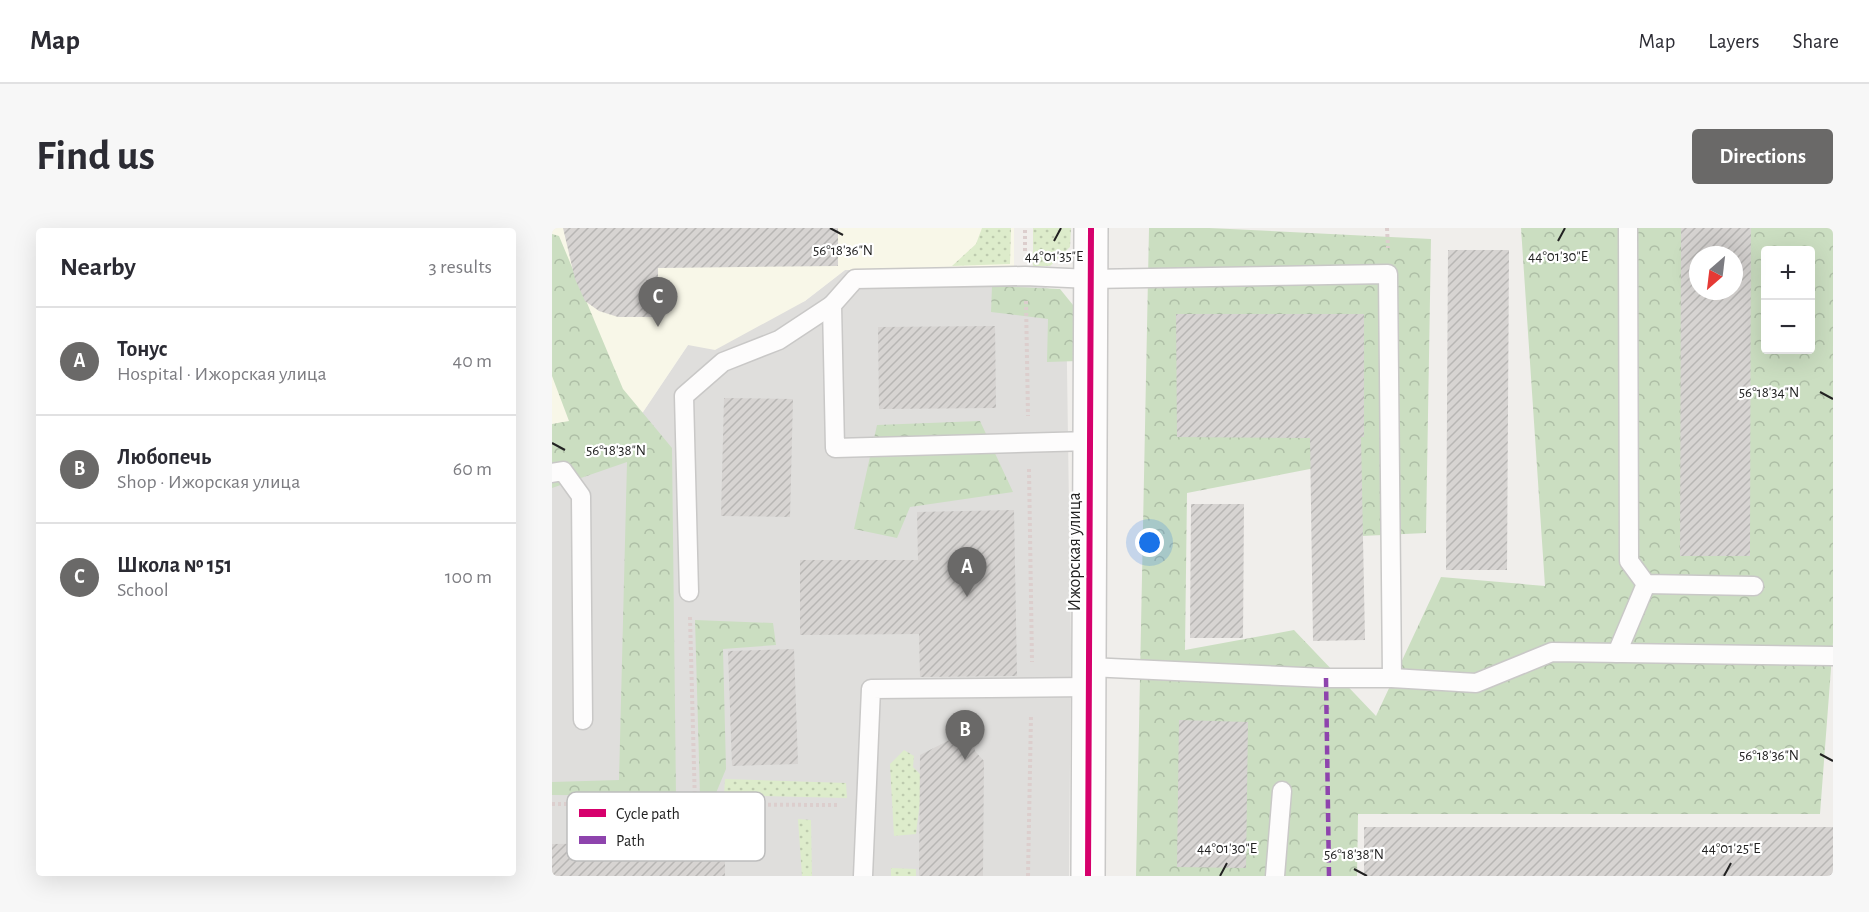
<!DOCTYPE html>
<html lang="en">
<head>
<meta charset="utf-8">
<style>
	:root { --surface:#fff; --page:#f7f7f7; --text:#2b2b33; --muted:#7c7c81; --line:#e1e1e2; --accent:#6a6968 }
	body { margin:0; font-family:"Alegreya Sans",sans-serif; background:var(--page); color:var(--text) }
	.controls { position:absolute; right:18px; top:18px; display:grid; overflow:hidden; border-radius:6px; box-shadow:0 6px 24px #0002 }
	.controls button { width:54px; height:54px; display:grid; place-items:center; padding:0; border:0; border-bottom:2px solid var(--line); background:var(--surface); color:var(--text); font:30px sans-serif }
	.compass { position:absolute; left:1137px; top:18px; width:54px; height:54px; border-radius:50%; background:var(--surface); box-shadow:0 6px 24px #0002; rotate:208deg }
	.you { position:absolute; left:598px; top:315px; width:21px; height:21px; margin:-15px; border:4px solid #fff; border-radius:50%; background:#1a73e8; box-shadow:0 0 0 9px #1a73e833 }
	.badge { display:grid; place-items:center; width:39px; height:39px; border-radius:50%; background:var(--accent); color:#fff; font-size:20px; font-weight:700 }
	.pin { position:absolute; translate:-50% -50px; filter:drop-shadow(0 2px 3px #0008) }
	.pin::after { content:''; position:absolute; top:32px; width:21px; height:18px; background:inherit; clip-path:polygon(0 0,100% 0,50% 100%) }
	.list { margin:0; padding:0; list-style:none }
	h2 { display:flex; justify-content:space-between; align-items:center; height:78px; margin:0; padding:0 24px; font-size:26px }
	h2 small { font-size:20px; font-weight:400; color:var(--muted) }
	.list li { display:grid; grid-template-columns:39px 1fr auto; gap:18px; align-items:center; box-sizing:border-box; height:108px; padding:0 24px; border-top:2px solid var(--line) }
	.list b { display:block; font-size:22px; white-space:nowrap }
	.list p { margin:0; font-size:20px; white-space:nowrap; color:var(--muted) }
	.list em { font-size:20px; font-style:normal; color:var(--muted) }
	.map { position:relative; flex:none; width:1281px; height:648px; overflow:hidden; border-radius:6px }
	header { display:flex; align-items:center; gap:36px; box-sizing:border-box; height:84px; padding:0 30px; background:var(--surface); border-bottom:2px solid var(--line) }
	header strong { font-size:28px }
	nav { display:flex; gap:33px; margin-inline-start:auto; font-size:21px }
	.intro { display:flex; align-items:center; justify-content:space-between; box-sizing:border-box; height:144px; padding:0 36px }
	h1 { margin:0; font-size:42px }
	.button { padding:15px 27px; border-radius:6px; background:var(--accent); color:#fff; font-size:21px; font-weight:700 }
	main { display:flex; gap:36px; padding:0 36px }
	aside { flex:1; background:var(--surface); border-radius:6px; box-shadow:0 6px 24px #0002 }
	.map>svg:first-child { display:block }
</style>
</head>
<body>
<header>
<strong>Map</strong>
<nav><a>Map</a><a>Layers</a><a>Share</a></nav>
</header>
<div class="intro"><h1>Find us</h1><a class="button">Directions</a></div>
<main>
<aside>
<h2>Nearby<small>3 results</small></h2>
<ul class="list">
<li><span class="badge">A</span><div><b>Тонус</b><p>Hospital · Ижорская улица</p></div><em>40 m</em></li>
<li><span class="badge">B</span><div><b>Любопечь</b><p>Shop · Ижорская улица</p></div><em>60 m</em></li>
<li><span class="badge">C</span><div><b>Школа № 151</b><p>School</p></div><em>100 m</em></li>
</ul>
</aside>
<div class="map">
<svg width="1281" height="648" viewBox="0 0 1281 648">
	<defs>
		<pattern id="grass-dots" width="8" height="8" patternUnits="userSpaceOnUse" patternTransform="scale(1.5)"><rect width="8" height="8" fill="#ddeccb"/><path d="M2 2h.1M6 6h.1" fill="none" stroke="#bdcaae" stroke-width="1.8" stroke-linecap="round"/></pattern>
		<pattern id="forest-crowns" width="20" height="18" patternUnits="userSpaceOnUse" patternTransform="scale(1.5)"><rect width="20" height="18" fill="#cbdec1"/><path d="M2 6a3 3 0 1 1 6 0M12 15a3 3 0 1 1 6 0" fill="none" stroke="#aebea6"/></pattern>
		<pattern id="building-hatch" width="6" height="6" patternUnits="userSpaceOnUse" patternTransform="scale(1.5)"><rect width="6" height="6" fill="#d7d4d2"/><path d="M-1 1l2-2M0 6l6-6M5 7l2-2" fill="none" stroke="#b8b6b4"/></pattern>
	</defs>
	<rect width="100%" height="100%" fill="#f0eeeb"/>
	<path fill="#dfdedc" d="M462,40L514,71L519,419L517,648H0V225L91,184L136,117L253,73L293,42Z"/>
	<path fill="#f8f7e8" d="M0,0H462V40L293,42L253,73L163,122L136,117L91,184L56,212L0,225Z"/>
	<g fill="url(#grass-dots)">
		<path d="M430,0H459L458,36L400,38L424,16Z"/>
		<path d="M481,0H519L518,19L498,38H481Z"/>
		<path d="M352,522L362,528L361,539L371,549L364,606L342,608L338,536Z"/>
		<path d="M173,551L294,555L295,570L172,567Z"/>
		<path d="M246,591L259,592L260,648H250Z"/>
		<path d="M339,640L364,641V648H339Z"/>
	</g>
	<g fill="url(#forest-crowns)" fill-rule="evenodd">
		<path d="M597,0H657L879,11L874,305L809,308L799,233L635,265L633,422L742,402L824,488L889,349L993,358L969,0H1281V414L1268,586H806L805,648H584ZM1214,22H1258V122H1214ZM1146,27H1182V63H1146Z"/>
		<path d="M0,6L7,8L71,161L120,220L124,568L0,567V554L67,552L75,234L0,260V196L17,193L0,148Z"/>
		<path d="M440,58L508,61L521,77L526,133L495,134L496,91L439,84Z"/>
		<path d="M428,193L461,264L358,279L345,310L302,301L325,197Z"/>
		<path d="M143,392L221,395L224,417L171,421L174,541L164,565L148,567Z"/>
	</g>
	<g fill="url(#building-hatch)" fill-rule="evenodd">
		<path d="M11,0H286V38L106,40V89H66L47,83L33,73L23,51Z"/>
		<path d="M1129,0H1199L1198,328H1128ZM1146,27H1182V63H1146Z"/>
		<path d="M896,22H957L955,342H894Z"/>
		<path d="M624,86H812V209H809L813,412L761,413L758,210L625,209Z"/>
		<path d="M443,98L444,180L327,181L326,99Z"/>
		<path d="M172,170L241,171L238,289L169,288Z"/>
		<path d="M639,276H692L691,410H638Z"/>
		<path d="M462,282L465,448L368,449L367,406L248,407V332H366L365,284Z"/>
		<path d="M242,421L246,536L180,538L176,423Z"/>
		<path d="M627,492L696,494L694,640L625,639Z"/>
		<path d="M419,501L423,523L432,533L431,648H367L368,527Z"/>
		<rect x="812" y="599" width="469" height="49"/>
		<path d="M76,608H144V615H173V648H0V616L76,615Z"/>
	</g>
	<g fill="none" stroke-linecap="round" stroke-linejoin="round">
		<defs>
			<g id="service">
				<path d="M1076,0L1077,333L1094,356L1202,358"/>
				<path d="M539,213L283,220L280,77L303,51L473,48L538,51L836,46L840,450"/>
				<path d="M0,245L11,243L29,268L31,492"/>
				<path d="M137,364L132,168L171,134L227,112L280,77"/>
				<path d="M1065,425L1094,356"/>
				<path d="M537,439L774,450H840L924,455L1000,424L1281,428"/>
				<path d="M311,648L319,461L537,459"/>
				<path d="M723,648L730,563"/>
			</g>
			<path id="minor" d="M536,648L539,0"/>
		</defs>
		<use href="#service" stroke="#c9c8c7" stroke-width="21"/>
		<use href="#minor" stroke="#c9c8c7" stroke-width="36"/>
		<g stroke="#dccecd" stroke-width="4" stroke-dasharray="3 3" stroke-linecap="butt">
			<path d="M835,0L836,20"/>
			<path d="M473,23V0"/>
			<path d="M474,73L476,188"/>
			<path d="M477,241L480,434"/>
			<path d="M138,389L143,577"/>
			<path d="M0,576L287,577"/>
			<path d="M476,648L479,487"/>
		</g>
		<use href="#service" stroke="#fdfcfc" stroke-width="18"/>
		<use href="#minor" stroke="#fdfcfc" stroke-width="33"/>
		<path stroke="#8e44ad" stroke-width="4.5" stroke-dasharray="9 4.5" stroke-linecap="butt" d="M774,450L777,648"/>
		<defs>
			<path id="cycleway" d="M536,648L539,0"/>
		</defs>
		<use href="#cycleway" stroke="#fff" stroke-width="10"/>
		<use href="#cycleway" stroke="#d6006c" stroke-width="6"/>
	</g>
	<path fill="none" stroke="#222" stroke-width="2" d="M278,0L291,7M502,13L509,0M1006,13L1013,0M1268,164L1281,171M0,215L13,222M1268,526L1281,533M802,641L815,648M668,648L675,635M1172,648L1179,635"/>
	<g text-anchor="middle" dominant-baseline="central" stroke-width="4.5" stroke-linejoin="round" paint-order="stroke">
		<g font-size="18" fill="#222" stroke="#fff">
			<text transform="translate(523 324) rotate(-90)">Ижорская улица</text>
		</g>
	</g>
	<rect x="15" y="564" width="198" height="69" rx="9" fill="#fff" stroke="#bdbdbd" stroke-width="1.5"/>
	<rect x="27" y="581" width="27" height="8" fill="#d6006c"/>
	<rect x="27" y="608" width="27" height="8" fill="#8e44ad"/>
	<g font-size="16" fill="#222">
		<text x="64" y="591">Cycle path</text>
		<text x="64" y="618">Path</text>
	</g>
	<g font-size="15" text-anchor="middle" fill="#222" stroke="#fff" stroke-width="4.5" stroke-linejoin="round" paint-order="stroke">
		<text x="291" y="27">56°18'36"N</text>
		<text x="502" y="33">44°01'35"E</text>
		<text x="1006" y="33">44°01'30"E</text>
		<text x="1217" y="169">56°18'34"N</text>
		<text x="64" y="227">56°18'38"N</text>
		<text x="1217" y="532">56°18'36"N</text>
		<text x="675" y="625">44°01'30"E</text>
		<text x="1179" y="625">44°01'25"E</text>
		<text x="802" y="631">56°18'38"N</text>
	</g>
</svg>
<div class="controls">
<button>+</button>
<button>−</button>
</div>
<svg class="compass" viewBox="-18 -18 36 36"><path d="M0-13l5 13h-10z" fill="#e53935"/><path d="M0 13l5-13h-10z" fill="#7c7c81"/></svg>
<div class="you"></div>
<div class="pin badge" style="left:415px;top:369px">A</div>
<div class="pin badge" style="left:413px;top:532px">B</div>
<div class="pin badge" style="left:106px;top:99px">C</div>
</div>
</main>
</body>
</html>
